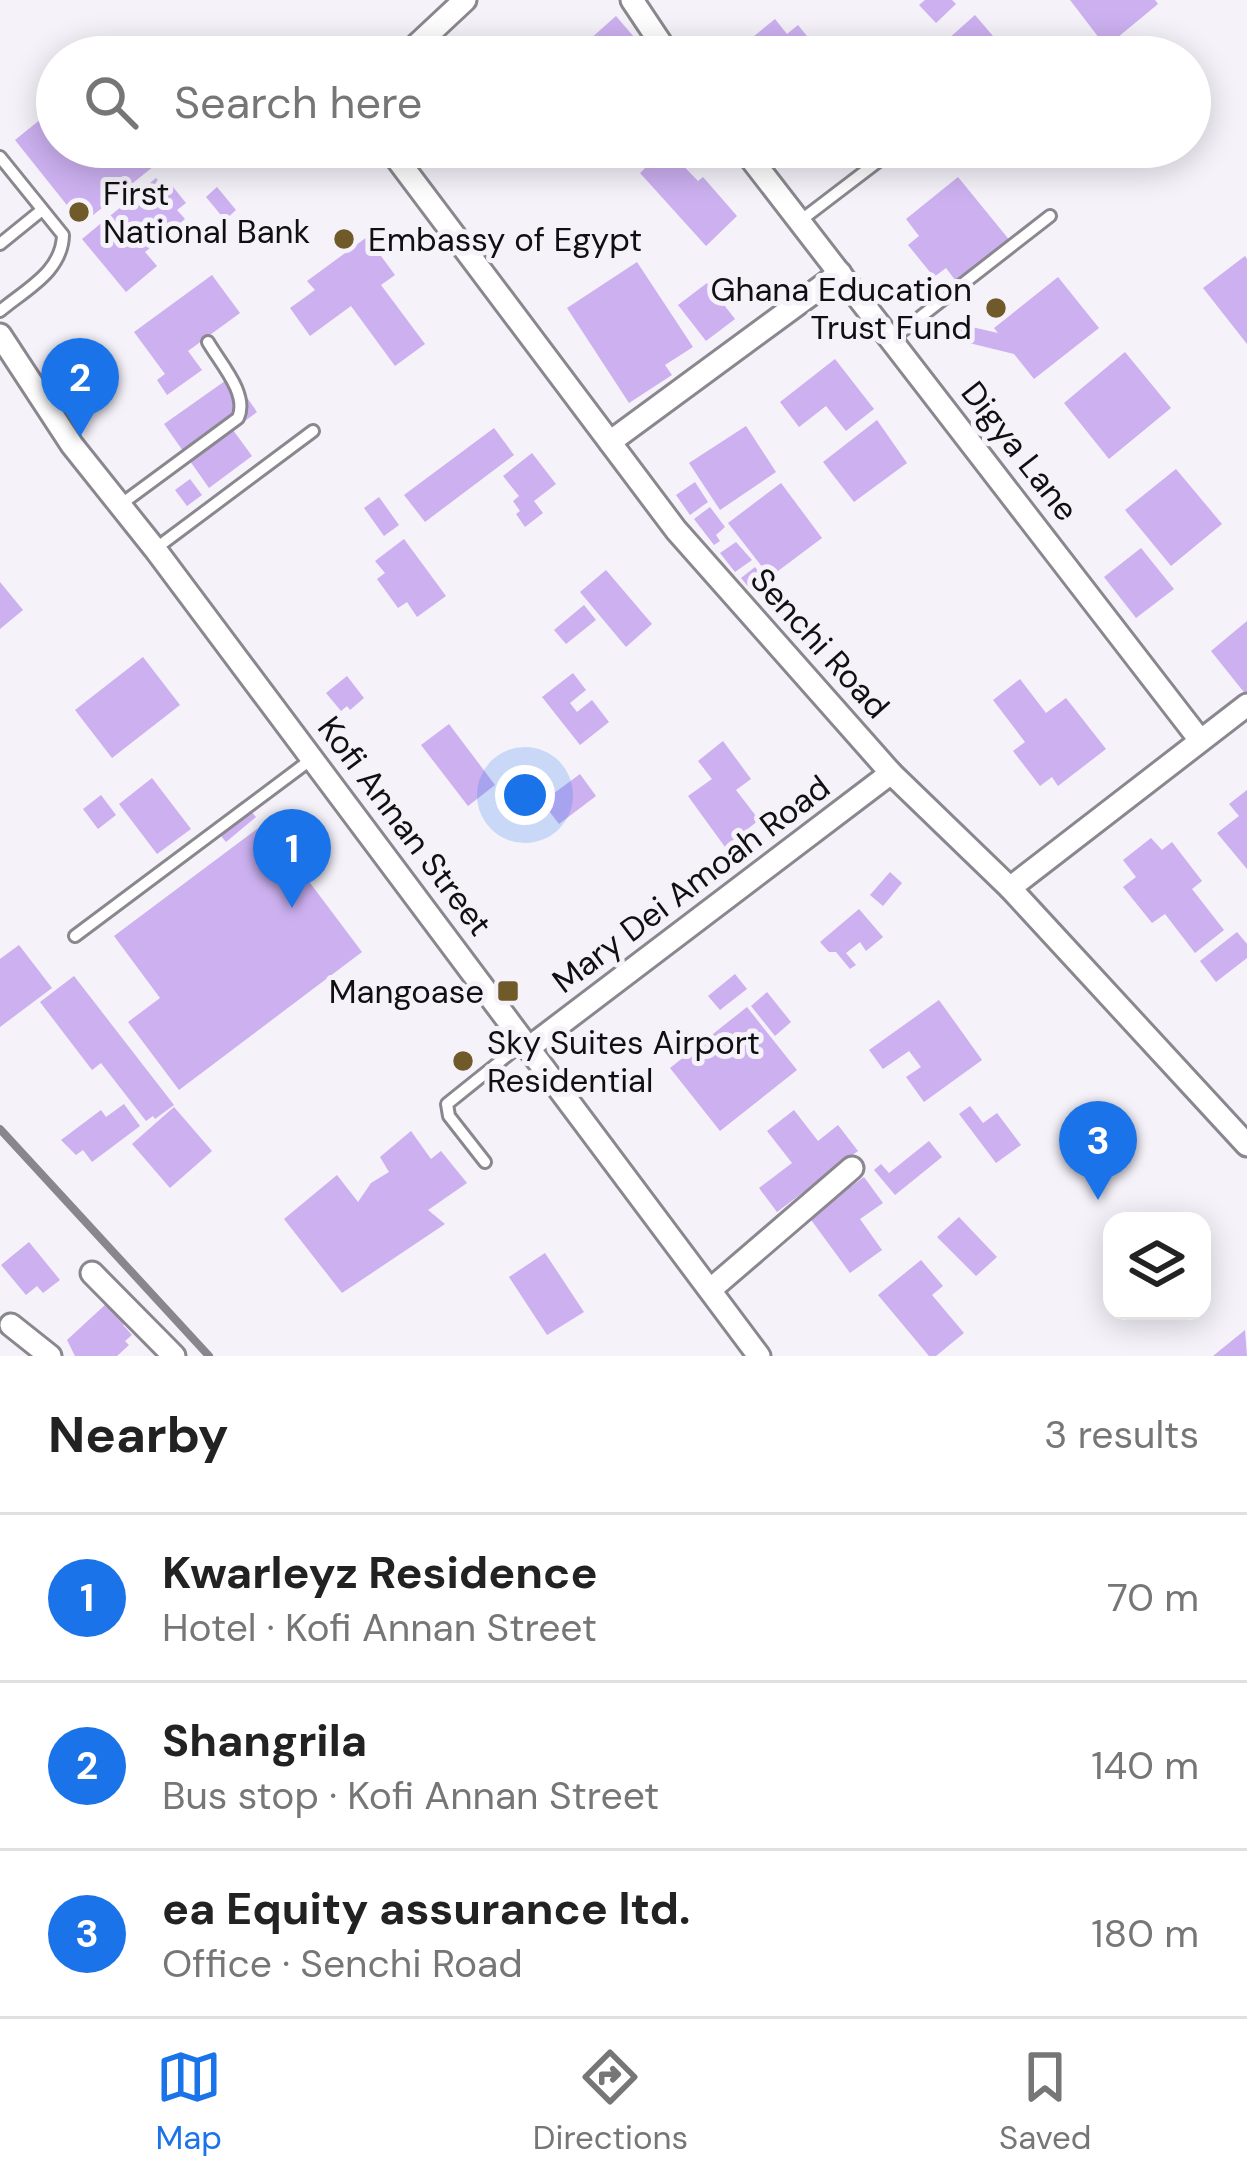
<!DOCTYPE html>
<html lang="en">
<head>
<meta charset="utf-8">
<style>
	:root { --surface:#fff; --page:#f6f6f6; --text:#222; --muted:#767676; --line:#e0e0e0; --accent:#1a73e8 }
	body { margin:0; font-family:"DM Sans",sans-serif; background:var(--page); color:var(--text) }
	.controls { position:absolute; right:36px; bottom:36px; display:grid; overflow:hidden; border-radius:24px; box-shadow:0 6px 30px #0003 }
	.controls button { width:108px; height:108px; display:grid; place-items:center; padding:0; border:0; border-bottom:3px solid var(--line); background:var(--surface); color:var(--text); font:60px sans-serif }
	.you { position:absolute; left:525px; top:795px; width:42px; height:42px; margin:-30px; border:9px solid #fff; border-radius:50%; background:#1a73e8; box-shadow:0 0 0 18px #1a73e833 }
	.badge { display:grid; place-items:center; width:78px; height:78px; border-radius:50%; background:var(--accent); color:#fff; font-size:39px; font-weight:700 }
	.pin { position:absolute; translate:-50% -99px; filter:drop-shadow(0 3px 6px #0008) }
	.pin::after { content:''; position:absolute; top:63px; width:42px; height:36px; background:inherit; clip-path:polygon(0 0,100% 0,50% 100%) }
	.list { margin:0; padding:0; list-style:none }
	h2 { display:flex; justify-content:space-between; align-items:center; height:156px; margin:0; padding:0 48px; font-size:51px }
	h2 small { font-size:39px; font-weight:400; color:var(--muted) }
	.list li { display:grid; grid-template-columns:78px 1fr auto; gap:36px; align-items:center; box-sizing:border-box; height:168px; padding:0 48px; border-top:3px solid var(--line) }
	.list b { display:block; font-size:45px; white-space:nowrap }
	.list p { margin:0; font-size:39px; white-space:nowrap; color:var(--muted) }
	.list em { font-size:39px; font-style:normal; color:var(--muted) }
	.icon { flex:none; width:66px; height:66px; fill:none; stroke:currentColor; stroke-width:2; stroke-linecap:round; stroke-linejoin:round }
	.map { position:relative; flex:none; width:1247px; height:1356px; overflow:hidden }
	.search { position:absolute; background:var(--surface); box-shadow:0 6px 30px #0003; left:36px; right:36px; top:36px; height:132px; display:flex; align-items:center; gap:30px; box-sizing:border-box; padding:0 42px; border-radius:66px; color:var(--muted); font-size:45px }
	.sheet { height:660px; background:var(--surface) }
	nav { display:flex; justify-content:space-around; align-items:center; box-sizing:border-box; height:168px; border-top:3px solid var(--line); background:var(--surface); font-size:33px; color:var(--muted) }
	nav a { display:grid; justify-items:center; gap:6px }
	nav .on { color:var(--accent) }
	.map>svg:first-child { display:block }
</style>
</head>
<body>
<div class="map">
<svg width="1247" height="1356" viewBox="0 0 1247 1356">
	<rect width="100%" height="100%" fill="#f5f2fa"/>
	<g fill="#ccb0f0">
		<path d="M925,0H952L956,4L936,23L919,5Z"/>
		<path d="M1070,0H1155L1158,4L1106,47Z"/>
		<path d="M975,15L1011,57H928Z"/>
		<path d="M616,16L651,57H603L589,40Z"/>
		<path d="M775,19L787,34L798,25L824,57H761L748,41Z"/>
		<path d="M57,106V147H115L119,152L125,147H139L154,166L82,224L15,140Z"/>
		<path d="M666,148L698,181L703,177L737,216L706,246L640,173Z"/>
		<path d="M958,177L1011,242L962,289L946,268L934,277L908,245L919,236L906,219Z"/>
		<path d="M156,178L167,192L173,187L186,203L177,210L185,219L145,252L157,266L126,292L82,239Z"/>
		<path d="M217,187L236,210L225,220L206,197Z"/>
		<path d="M367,237L395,275L381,285L425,344L395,366L351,306L310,336L290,308L315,290L307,281Z"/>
		<path d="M1245,256L1247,259V344L1203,288Z"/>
		<path d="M637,262L693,347L665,365L672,375L629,403L567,308Z"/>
		<path d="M212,275L240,313L188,351L202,370L167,395L157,380L165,374L134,332Z"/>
		<path d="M1058,277L1099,328L1034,379L1014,354L957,340L941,320L998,333L994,328Z"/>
		<path d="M707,283L735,319L706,341L678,305Z"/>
		<path d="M1125,352L1171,408L1109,459L1064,403Z"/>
		<path d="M835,359L874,409L846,431L826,406L799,427L780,402Z"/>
		<path d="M232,376L257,412L233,430L252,456L209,488L164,424Z"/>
		<path d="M877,420L907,463L854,502L823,462Z"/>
		<path d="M746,426L776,472L720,510L689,463Z"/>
		<path d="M494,428L514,455L425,522L404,495Z"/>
		<path d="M532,453L556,484L534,501L543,513L525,527L516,514L520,511L513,501L519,496L503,476Z"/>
		<path d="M1176,469L1222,524L1171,566L1125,510Z"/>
		<path d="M190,479L202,495L187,506L175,490Z"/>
		<path d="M695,482L708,502L690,515L676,495Z"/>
		<path d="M781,483L822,538L770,577L728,523Z"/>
		<path d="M379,497L399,525L384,536L364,508Z"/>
		<path d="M710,507L725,527L716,535L720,541L714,545L694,519Z"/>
		<path d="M404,539L446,596L417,617L407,602L398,608L377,579L385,573L375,561Z"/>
		<path d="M736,542L752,560L735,572L720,553Z"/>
		<path d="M1141,548L1174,589L1136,618L1104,577Z"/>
		<path d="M755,567L768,584L755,595L741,578Z"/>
		<path d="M606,570L652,624L626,647L580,592Z"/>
		<path d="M0,582L23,610L0,629Z"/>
		<path d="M584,605L596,620L566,644L554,630Z"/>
		<path d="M1247,621V696L1211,651Z"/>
		<path d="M143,657L180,705L112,758L75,710Z"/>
		<path d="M573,673L586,690L570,703L577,712L592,700L609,722L580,745L542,697Z"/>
		<path d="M347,676L364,698L350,710L347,706L341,711L326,693Z"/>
		<path d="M1020,679L1046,713L1066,698L1106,749L1058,786L1052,777L1040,786L1013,751L1025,742L993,700Z"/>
		<path d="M449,724L495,785L468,806L421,745Z"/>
		<path d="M723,741L751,779L736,790L759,820L725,847L688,796L712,779L698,761Z"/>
		<path d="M580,774L596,796L559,824L542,802Z"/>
		<path d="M152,778L191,829L157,854L119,804Z"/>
		<path d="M1247,790V869L1217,833L1239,816L1229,804Z"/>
		<path d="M101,795L116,815L98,829L83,809Z"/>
		<path d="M242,801L256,817L226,842L212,825Z"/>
		<path d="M265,823L362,952L179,1090L128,1022L160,998L114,936Z"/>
		<path d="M1151,838L1162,850L1172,842L1202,881L1192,889L1224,930L1195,953L1165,914L1152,923L1123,887L1136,877L1123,860Z"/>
		<path d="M890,872L902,883L883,906L870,895Z"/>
		<path d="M859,909L883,937L866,951L860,942L846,953L856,965L850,969L836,952H829L820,942Z"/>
		<path d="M1237,932L1247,944V958L1216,982L1200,961Z"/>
		<path d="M19,945L52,988L0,1027V959Z"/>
		<path d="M735,974L747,989L720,1010L708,996Z"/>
		<path d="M74,976L174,1105L155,1119L153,1116L146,1121L101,1063L92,1070L40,1002Z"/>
		<path d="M767,992L791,1022L775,1036L751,1006Z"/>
		<path d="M939,1000L982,1060L924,1102L906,1077L921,1067L909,1051L883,1069L869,1050Z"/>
		<path d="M747,1007L797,1070L720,1131L670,1068Z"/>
		<path d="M124,1104L140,1126L92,1162L83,1150L76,1155L61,1140L101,1110L106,1117Z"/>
		<path d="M970,1106L983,1123L997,1113L1021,1145L996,1163L959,1114Z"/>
		<path d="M174,1107L212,1151L170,1188L132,1144Z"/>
		<path d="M794,1110L818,1141L838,1125L858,1151L777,1212L759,1188L792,1163L767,1131Z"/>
		<path d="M411,1131L431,1159L441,1151L467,1183L428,1210L445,1224L342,1293L284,1219L337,1175L358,1202L371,1183L389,1172L380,1157Z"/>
		<path d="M929,1141L942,1157L895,1195L874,1170L881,1164L889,1173Z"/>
		<path d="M864,1177L883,1203L860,1219L882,1250L850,1273L809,1217Z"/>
		<path d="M959,1217L997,1257L976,1276L937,1237Z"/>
		<path d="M29,1242L60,1280L43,1293L37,1286L26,1295L1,1265Z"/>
		<path d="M545,1253L584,1312L547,1335L509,1277Z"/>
		<path d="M921,1260L943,1286L932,1295L964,1333L936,1356H929L878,1295Z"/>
		<path d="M106,1304L127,1321L123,1325L132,1335L125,1341L129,1345L117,1356H75L67,1340Z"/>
		<path d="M1245,1330L1247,1356H1213Z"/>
	</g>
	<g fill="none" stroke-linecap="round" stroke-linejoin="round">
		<defs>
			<g id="service">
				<path d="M0,157L63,235C62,272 26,289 0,311"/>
				<path d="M800,221L897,147"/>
				<path d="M0,244L42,210"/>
				<path d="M892,339L1050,216"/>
				<path d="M120,505L238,418C249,394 220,363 208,342"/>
				<path d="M155,549L313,431"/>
				<path d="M75,936L313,758"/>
				<path d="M485,1162L449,1116L447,1104L523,1043"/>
			</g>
			<g id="minor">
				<path d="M632,0L670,57"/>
				<path d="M404,57L465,0"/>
				<path d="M388,147L676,530L891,773L1010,888L1247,1145"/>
				<path d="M742,147L1200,740"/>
				<path d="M0,335L72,445L155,549L759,1356"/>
				<path d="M610,442L840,273"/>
				<path d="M1010,888L1247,705"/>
				<path d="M530,1047L891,773"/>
				<path d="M92,1273L174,1356"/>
				<path d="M710,1290L852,1168"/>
				<path d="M11,1325L50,1356"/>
			</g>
		</defs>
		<use href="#service" stroke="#8a878e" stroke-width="16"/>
		<use href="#minor" stroke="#8a878e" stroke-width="27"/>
		<use href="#service" stroke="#fff" stroke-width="10"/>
		<use href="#minor" stroke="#fff" stroke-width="21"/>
		<path stroke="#89878d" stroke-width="8" d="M0,1129L209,1356"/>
	</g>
	<g fill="#705a29" stroke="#f5f2fa" stroke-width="4.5">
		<circle cx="79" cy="212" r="12"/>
		<circle cx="344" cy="239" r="12"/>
		<circle cx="996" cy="308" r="12"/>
		<rect x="496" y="979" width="24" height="24" rx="6"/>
		<circle cx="463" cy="1061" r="12"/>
	</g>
	<g text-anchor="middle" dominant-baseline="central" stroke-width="10" stroke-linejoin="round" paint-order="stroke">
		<g font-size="33" fill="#100f12" stroke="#f5f2fa" text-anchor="start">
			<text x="103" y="193">First<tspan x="103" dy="38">National Bank</tspan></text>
			<text x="368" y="239">Embassy of Egypt</text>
			<text x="972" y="289" text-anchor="end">Ghana Education<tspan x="972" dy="38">Trust Fund</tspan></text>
			<text x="484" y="991" text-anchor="end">Mangoase</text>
			<text x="487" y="1042">Sky Suites Airport<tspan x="487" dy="38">Residential</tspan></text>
		</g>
		<g font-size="33" fill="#100f12" stroke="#f5f2fa">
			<text transform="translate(1020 451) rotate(52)">Digya Lane</text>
			<text transform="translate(820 643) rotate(48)">Senchi Road</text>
			<text transform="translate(405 826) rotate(53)">Kofi Annan Street</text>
			<text transform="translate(691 884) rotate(-37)">Mary Dei Amoah Road</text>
		</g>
	</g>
</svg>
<div class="controls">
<button><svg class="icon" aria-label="layers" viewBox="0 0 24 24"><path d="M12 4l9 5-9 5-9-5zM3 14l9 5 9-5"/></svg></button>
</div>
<div class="you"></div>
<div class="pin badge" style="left:292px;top:908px">1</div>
<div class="pin badge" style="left:80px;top:437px">2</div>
<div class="pin badge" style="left:1098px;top:1200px">3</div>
<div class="search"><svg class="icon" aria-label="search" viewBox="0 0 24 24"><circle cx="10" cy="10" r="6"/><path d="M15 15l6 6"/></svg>Search here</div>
</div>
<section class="sheet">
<h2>Nearby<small>3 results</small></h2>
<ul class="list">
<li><span class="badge">1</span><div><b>Kwarleyz Residence</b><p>Hotel · Kofi Annan Street</p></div><em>70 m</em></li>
<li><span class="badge">2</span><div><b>Shangrila</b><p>Bus stop · Kofi Annan Street</p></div><em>140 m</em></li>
<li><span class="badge">3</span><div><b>ea Equity assurance ltd.</b><p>Office · Senchi Road</p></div><em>180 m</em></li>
</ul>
</section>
<nav>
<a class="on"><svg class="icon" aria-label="map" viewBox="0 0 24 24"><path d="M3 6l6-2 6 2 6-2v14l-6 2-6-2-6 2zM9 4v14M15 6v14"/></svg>Map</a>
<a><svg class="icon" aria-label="directions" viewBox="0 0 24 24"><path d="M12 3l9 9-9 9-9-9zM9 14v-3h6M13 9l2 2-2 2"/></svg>Directions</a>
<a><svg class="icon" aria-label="saved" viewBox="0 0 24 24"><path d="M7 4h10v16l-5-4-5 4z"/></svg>Saved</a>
</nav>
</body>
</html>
